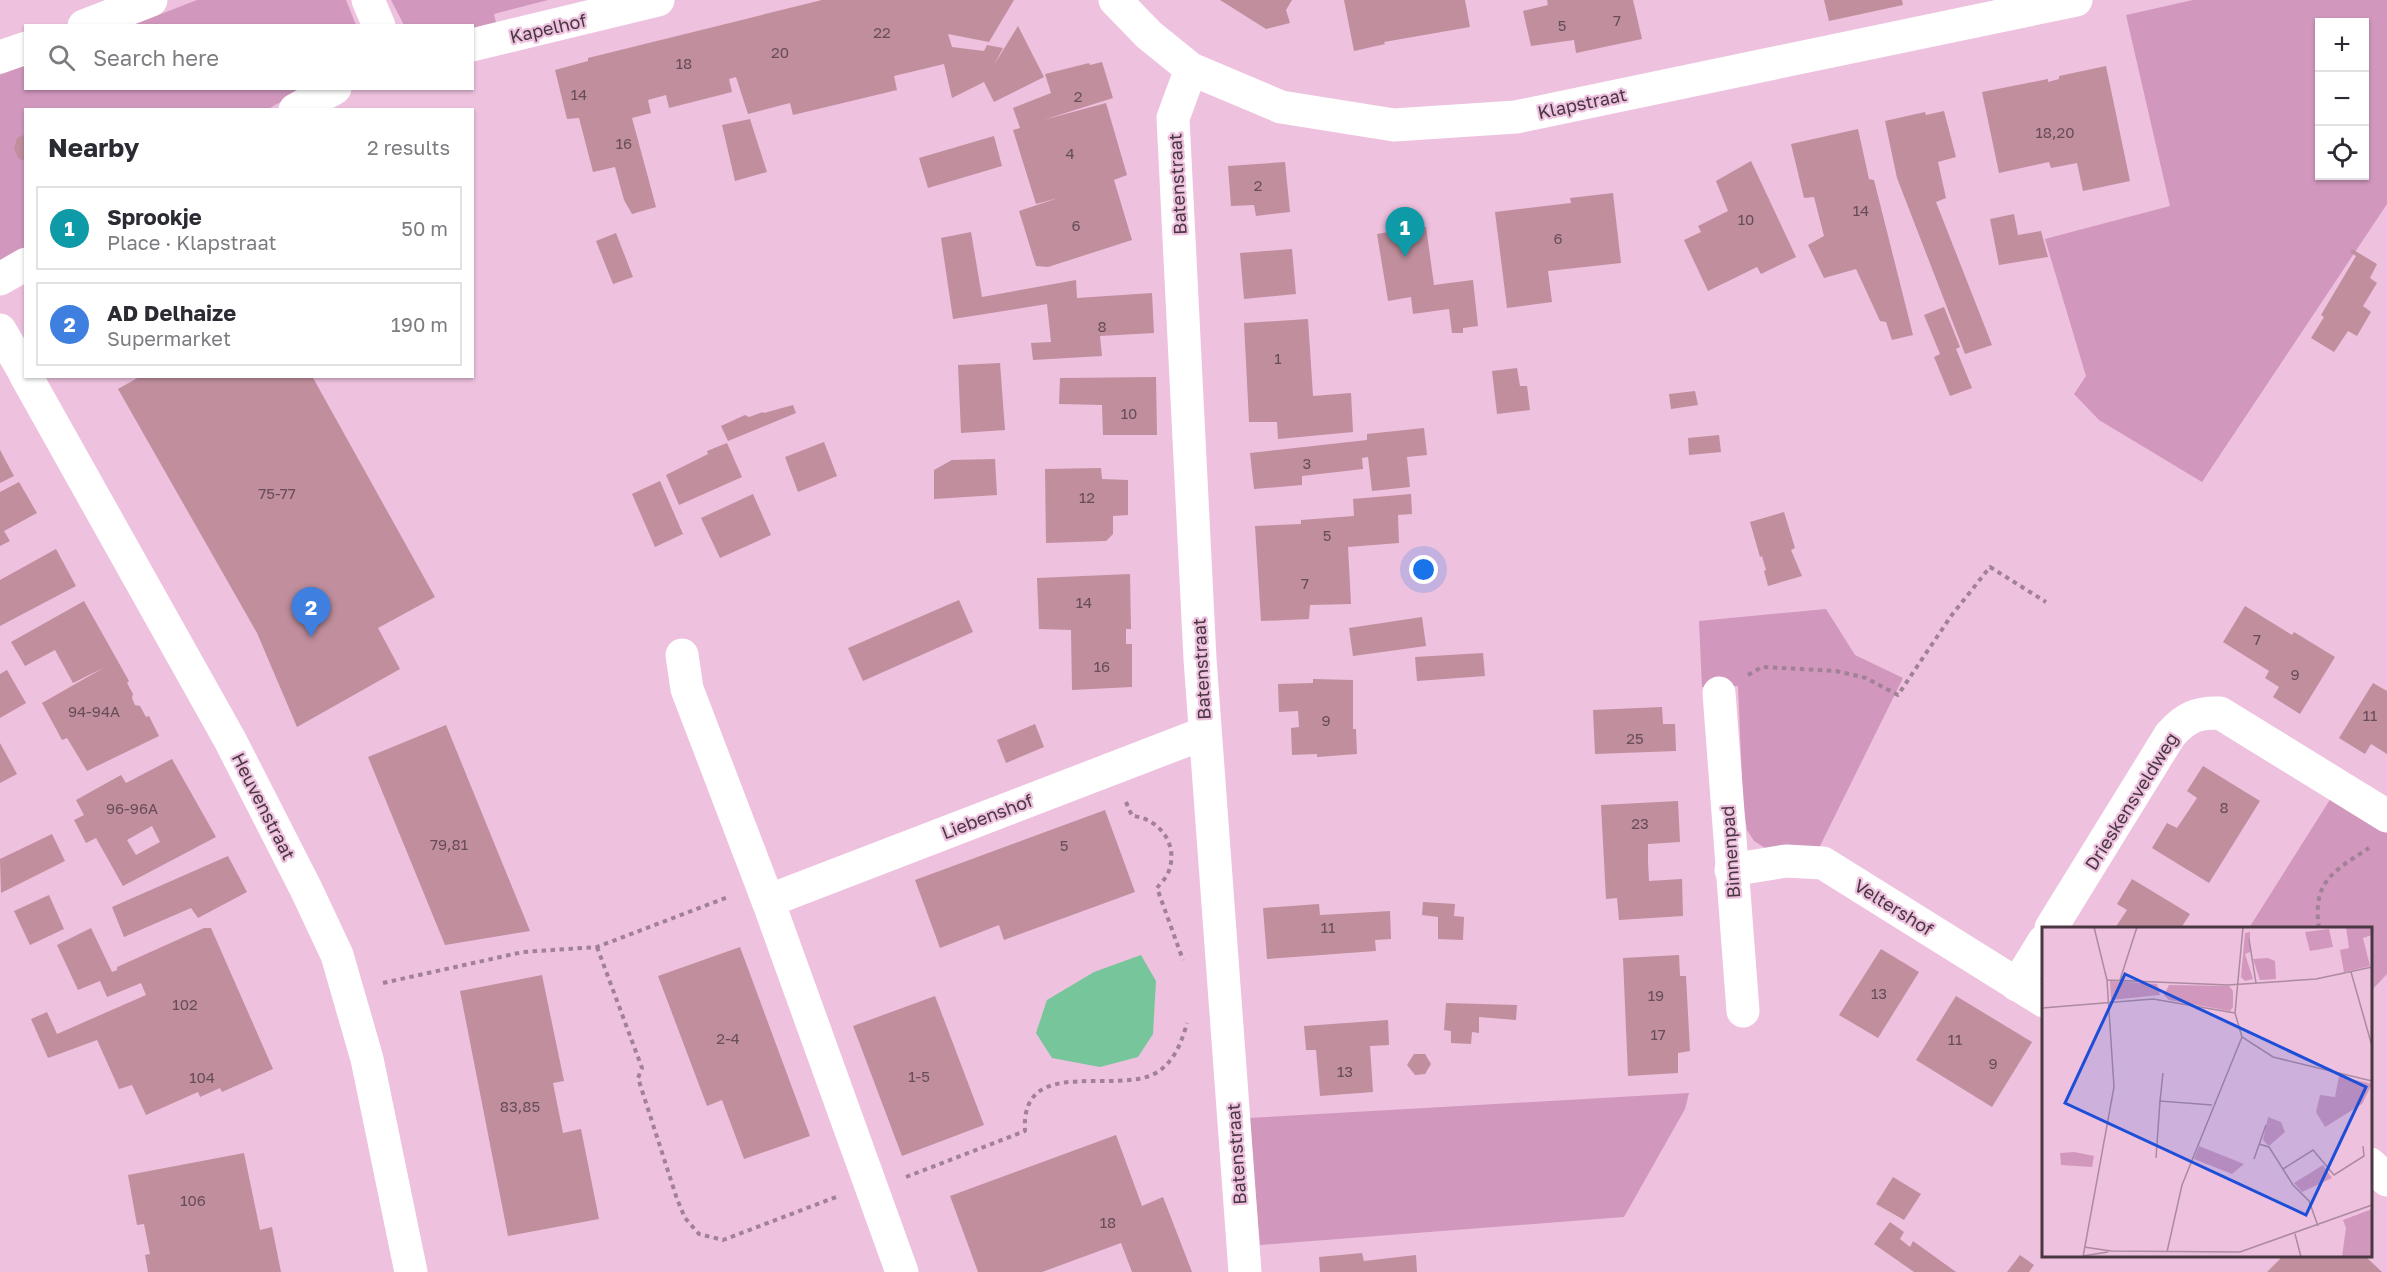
<!DOCTYPE html>
<html lang="en">
<head>
<meta charset="utf-8">
<style>
	:root { --surface:#fff; --page:#f7f7f7; --text:#2b2b33; --muted:#7c7c81; --line:#e1e1e2; --accent:#db2777 }
	body { margin:0; font-family:"Golos Text",sans-serif; background:var(--page); color:var(--text) }
	.controls { position:absolute; right:18px; top:18px; display:grid; overflow:hidden; border-radius:0px; box-shadow:0 2px 4px #0004 }
	.controls button { width:54px; height:54px; display:grid; place-items:center; padding:0; border:0; border-bottom:2px solid var(--line); background:var(--surface); color:var(--text); font:30px sans-serif }
	.you { position:absolute; left:1424px; top:570px; width:21px; height:21px; margin:-15px; border:4px solid #fff; border-radius:50%; background:#1a73e8; box-shadow:0 0 0 9px #1a73e833 }
	.badge { display:grid; place-items:center; width:39px; height:39px; border-radius:50%; background:var(--accent); color:#fff; font-size:20px; font-weight:700 }
	.pin { position:absolute; translate:-50% -50px; filter:drop-shadow(0 2px 3px #0008) }
	.pin::after { content:''; position:absolute; top:32px; width:21px; height:18px; background:inherit; clip-path:polygon(0 0,100% 0,50% 100%) }
	.list { margin:0; padding:0; list-style:none }
	h2 { display:flex; justify-content:space-between; align-items:center; height:78px; margin:0; padding:0 24px; font-size:26px }
	h2 small { font-size:20px; font-weight:400; color:var(--muted) }
	.list li { display:grid; grid-template-columns:39px 1fr auto; gap:18px; align-items:center; box-sizing:border-box; height:84px; margin:0 12px 12px; padding:0 12px; border:2px solid var(--line); border-radius:0px }
	.list b { display:block; font-size:22px; white-space:nowrap }
	.list p { margin:0; font-size:20px; white-space:nowrap; color:var(--muted) }
	.list em { font-size:20px; font-style:normal; color:var(--muted) }
	.icon { flex:none; width:33px; height:33px; fill:none; stroke:currentColor; stroke-width:2; stroke-linecap:round; stroke-linejoin:round }
	.map { position:relative; flex:none; width:2387px; height:1272px; overflow:hidden }
	.search { position:absolute; background:var(--surface); box-shadow:0 2px 4px #0004; left:24px; top:24px; width:450px; height:66px; display:flex; align-items:center; gap:15px; box-sizing:border-box; padding:0 21px; border-radius:0px; color:var(--muted); font-size:22px }
	.panel { position:absolute; background:var(--surface); box-shadow:0 2px 4px #0004; left:24px; top:108px; width:450px; height:270px; border-radius:0px }
	.map>svg:first-child { display:block }
</style>
</head>
<body>
<div class="map">
<svg width="2387" height="1272" viewBox="0 0 2387 1272">
	<rect width="100%" height="100%" fill="#eec1de"/>
	<g fill="#d197bd" fill-rule="evenodd">
		<path d="M197,0H346L356,25L130,26Z"/>
		<path d="M391,0H548L494,14L497,27L473,34L472,26L404,25Z"/>
		<path d="M2193,0H2387V204L2202,482L2099,420L2074,394L2086,376L2045,239L2170,206L2126,15ZM2320,22H2364V176H2320Z"/>
		<path d="M25,65L26,88L304,89L268,109L26,110L25,252L0,265V75Z"/>
		<path d="M1826,609L1855,655L1903,678L1817,852L1770,851L1754,841L1747,830L1743,803L1738,686L1702,687L1699,621Z"/>
		<path d="M2331,798L2387,832V974L2371,991L2370,928H2249Z"/>
		<path d="M1689,1093L1685,1109L1624,1217L1260,1245L1249,1118Z"/>
	</g>
	<path fill="#76c59b" d="M1141,955L1156,981L1153,1034L1138,1057L1100,1067L1052,1058L1036,1033L1047,1000L1094,972Z"/>
	<g fill="#c08e9d" fill-rule="evenodd">
		<path d="M822,0H1014L989,42L948,34L952,47L984,51L987,45L1003,48L994,65L1018,26L1044,77L994,102L984,82L952,98L944,64L894,76L897,90L793,115L790,103L748,114L736,77L729,79L732,92L669,108L666,95L648,100L651,113L632,118L656,207L632,214L624,200L615,167L593,172L579,118L567,119L555,70L588,61V58Z"/>
		<path d="M1220,0H1292L1286,10L1290,23L1266,29Z"/>
		<path d="M1344,0H1465L1470,27L1384,42L1385,44L1354,51Z"/>
		<path d="M1547,0H1633L1642,39L1576,53L1574,40L1531,46L1523,11L1548,5Z"/>
		<path d="M1824,0H1902L1903,5L1829,21Z"/>
		<path d="M1102,62L1113,98L1043,120L1106,103L1127,175L1114,180L1132,240L1048,267L1036,266L1019,211L1058,198L1036,204L1013,130L1020,128L1013,108L1051,93L1045,74L1089,63L1090,65Z"/>
		<path d="M2106,66L2130,181L2083,191L2077,163L2051,168L2049,162L1999,173L1982,92L2048,79V82L2059,79V76Z"/>
		<path d="M1944,111L1956,157L1938,162L1946,198L1936,202L1992,345L1965,354L1897,178L1885,121L1925,112L1926,115Z"/>
		<path d="M750,119L767,172L735,181L722,125Z"/>
		<path d="M1858,129L1869,179L1874,180L1913,335L1892,340L1886,322L1880,321L1856,269L1824,278L1808,245L1824,236L1814,197L1804,198L1791,144Z"/>
		<path d="M26,134V161L19,159L14,149L17,138Z"/>
		<path d="M994,136L1002,166L928,188L919,158Z"/>
		<path d="M1751,161L1796,257L1761,274L1757,267L1708,291L1684,240L1701,232L1698,226L1728,211L1716,181Z"/>
		<path d="M1285,162L1290,212L1256,216L1254,205L1231,206L1228,166Z"/>
		<path d="M1613,193L1621,263L1548,271L1552,302L1507,308L1495,212L1571,203L1570,198Z"/>
		<path d="M2014,214L2018,235L2041,231L2048,257L1999,265L1990,219Z"/>
		<path d="M1408,223L1409,229L1426,227L1434,285L1473,280L1478,326L1463,328V333H1452L1449,309L1413,314L1411,297L1388,301L1377,234L1394,231L1393,224Z"/>
		<path d="M971,232L982,297L1076,280L1077,298L1152,293L1154,333L1100,336L1102,356L1033,360L1031,343L1051,342L1047,304L953,319L941,238Z"/>
		<path d="M616,233L633,277L613,284L596,241Z"/>
		<path d="M1292,249L1296,294L1244,299L1240,253Z"/>
		<path d="M2352,249L2377,264L2370,278L2377,283L2363,306L2371,312L2357,336L2348,331L2334,352L2311,338L2324,317L2321,315L2356,256L2350,252Z"/>
		<path d="M1944,307L1960,347L1956,349L1972,388L1950,396L1934,357L1940,354L1924,315Z"/>
		<path d="M1308,319L1313,396L1351,393L1353,432L1278,439L1277,422H1249L1244,323Z"/>
		<path d="M1000,363L1005,430L961,433L958,365Z"/>
		<path d="M1517,368L1520,386H1527L1530,410L1497,414L1492,371Z"/>
		<path d="M141,376H312L435,597L378,628L400,669L297,727L257,633L118,389Z"/>
		<path d="M1156,377L1157,435H1103L1102,405L1059,404L1060,378Z"/>
		<path d="M1695,391L1698,405L1671,409L1669,394Z"/>
		<path d="M793,405L796,413L728,441L721,426L745,415L749,417L763,412L764,413Z"/>
		<path d="M1424,428L1427,455L1407,457L1410,487L1372,491L1368,457L1362,458L1363,469L1302,476V485L1254,489L1250,453L1367,440V434Z"/>
		<path d="M1719,435L1721,452L1689,455L1688,438Z"/>
		<path d="M824,442L837,476L798,492L785,457Z"/>
		<path d="M727,443L742,477L679,505L666,475L708,454L707,451Z"/>
		<path d="M0,450L14,476L0,483Z"/>
		<path d="M995,459L997,495L934,499V470L952,460Z"/>
		<path d="M1101,468L1102,479L1128,480V515L1113,516V534L1106,541L1046,543L1045,469Z"/>
		<path d="M660,481L683,534L655,547L632,494Z"/>
		<path d="M19,482L37,513L4,531L10,541L0,546V492Z"/>
		<path d="M753,494L771,535L720,558L701,518Z"/>
		<path d="M1411,494L1412,514L1398,515L1399,543L1348,547L1351,604L1310,605L1309,619L1261,621L1255,526L1301,524V520L1354,516L1353,499Z"/>
		<path d="M1784,512L1795,548L1791,550L1802,576L1768,586L1764,571L1766,570L1762,556L1760,557L1750,522Z"/>
		<path d="M56,549L76,586L0,626V580Z"/>
		<path d="M1130,574L1131,629H1126V644H1132V687L1072,690L1071,630L1039,629L1037,578Z"/>
		<path d="M959,600L973,632L863,681L848,648Z"/>
		<path d="M84,601L129,681L127,683L133,694L132,698L135,705L140,706L146,717L149,716L159,736L87,771L67,738L62,740L42,703L105,667L73,683L55,650L25,666L11,642Z"/>
		<path d="M2245,606L2292,635L2294,632L2335,657L2300,714L2273,697L2279,687L2265,678L2269,671L2223,642Z"/>
		<path d="M1422,617L1426,646L1353,656L1349,628Z"/>
		<path d="M1483,653L1485,676L1417,681L1415,657Z"/>
		<path d="M7,670L26,703L0,718V674Z"/>
		<path d="M1313,679L1353,680V729H1356L1357,754L1317,757V754L1292,755L1291,728L1299,727L1298,711L1279,712L1278,684L1313,683Z"/>
		<path d="M2373,683L2387,691V754L2371,744L2365,754L2339,738Z"/>
		<path d="M1662,707L1663,724H1675L1676,751L1595,754L1593,710Z"/>
		<path d="M1035,724L1044,747L1006,763L997,740Z"/>
		<path d="M446,725L530,931L445,945L368,757Z"/>
		<path d="M0,743L17,774L0,783Z"/>
		<path d="M172,759L216,837L123,886L96,838L86,843L74,820L84,815L76,800L121,775L126,783ZM152,826L160,842L136,855L127,840Z"/>
		<path d="M2203,766L2260,801L2209,883L2152,848L2167,823L2177,828L2197,798L2187,791Z"/>
		<path d="M1678,801L1680,842L1648,844V862L1649,881L1682,879L1683,916L1619,920L1617,898L1606,899L1601,805Z"/>
		<path d="M1105,810L1135,892L1004,940L999,925L940,948L915,880Z"/>
		<path d="M52,834L65,861L1,893L0,859Z"/>
		<path d="M228,856L247,892L198,918L191,908L124,937L112,907Z"/>
		<path d="M2132,879L2190,914L2181,928H2115L2127,910L2117,904Z"/>
		<path d="M49,895L64,929L30,945L14,911Z"/>
		<path d="M1423,902L1455,904L1454,916L1464,917L1463,940L1438,939V917L1422,915Z"/>
		<path d="M1319,904L1320,915L1390,911L1391,939L1375,940L1376,951L1267,959L1263,908Z"/>
		<path d="M91,928L112,972L117,970V967L204,928H211L273,1069L222,1092L220,1088L200,1097L198,1092L146,1115L132,1085L119,1089L97,1040L48,1058L31,1019L47,1012L57,1034L146,995L141,983L107,997L100,981L78,990L57,945Z"/>
		<path d="M740,947L810,1136L744,1159L722,1100L707,1106L658,976Z"/>
		<path d="M1881,949L1919,972L1878,1038L1839,1015Z"/>
		<path d="M1679,955L1680,976H1686L1690,1051L1678,1053V1073L1628,1076L1623,958Z"/>
		<path d="M542,975L564,1081L553,1083L563,1133L581,1129L599,1219L508,1236L460,991Z"/>
		<path d="M935,996L984,1125L902,1156L853,1026Z"/>
		<path d="M1956,996L2032,1042L1992,1107L1916,1060Z"/>
		<path d="M1446,1003L1517,1005L1516,1020L1479,1017V1033L1472,1032L1471,1044L1451,1043V1031L1444,1030Z"/>
		<path d="M1388,1020L1389,1045L1370,1046L1373,1092L1320,1096L1316,1050H1306L1304,1026Z"/>
		<path d="M1414,1054H1425L1431,1064L1425,1074L1415,1075L1407,1065Z"/>
		<path d="M1116,1135L1142,1206L1163,1197L1192,1272H1132L1121,1243L1042,1272H978L950,1196Z"/>
		<path d="M244,1153L260,1230L272,1227L281,1272H148L145,1255L150,1254L144,1224L137,1225L128,1175Z"/>
		<path d="M1893,1177L1921,1194L1904,1220L1876,1204Z"/>
		<path d="M1890,1222L1904,1232L1900,1239L1910,1247L1913,1241L1956,1272H1914L1874,1244Z"/>
		<path d="M1362,1253L1364,1261L1416,1255L1417,1272H1320L1319,1257Z"/>
		<path d="M2020,1255L2034,1265L2029,1272H2007Z"/>
		<path d="M2283,1256H2365L2382,1272H2267Z"/>
	</g>
	<g fill="none" stroke-linecap="round" stroke-linejoin="round">
		<g stroke="#a18195" stroke-width="4" stroke-dasharray="4.5 4.5" stroke-linecap="butt">
			<path d="M1748,675L1762,667L1836,671L1866,678L1898,695L1951,616L1990,567L2046,602"/>
			<path d="M1126,802L1132,816C1159,818 1180,845 1168,873C1166,878 1160,884 1157,888L1183,960"/>
			<path d="M2319,928C2312,881 2334,871 2369,848"/>
			<path d="M597,947L642,1068L638,1078L677,1199L685,1218L699,1234L723,1240L836,1197"/>
			<path d="M383,983L523,952L597,947L728,897"/>
			<path d="M906,1177L1025,1131C1020,1052 1120,1098 1159,1071C1175,1060 1182,1041 1187,1023"/>
		</g>
		<g stroke="#fff" stroke-width="33">
			<path d="M368,0L379,26"/>
			<path d="M1115,0L1149,35L1191,69L1281,107L1394,125L1516,117L2076,0"/>
			<path d="M84,26L151,0"/>
			<path d="M472,45L658,0"/>
			<path d="M0,57L26,48"/>
			<path d="M1191,69L1173,118L1200,659L1245,1272"/>
			<path d="M295,110L335,88"/>
			<path d="M0,279L26,264"/>
			<path d="M682,655L687,689L768,901"/>
			<path d="M1719,693L1743,1011"/>
			<path d="M1731,870L1786,861L1823,863L2044,1001"/>
			<path d="M2051,928L2170,735C2185,718 2197,712 2220,713L2387,816"/>
			<path d="M2017,985L2044,941"/>
			<path d="M2370,1164L2387,1180"/>
			<path d="M902,1272L768,901L1205,733"/>
		</g>
		<g stroke="#fff" stroke-width="33">
			<path d="M0,330L26,375"/>
			<path d="M26,376L230,740L306,889L337,955L367,1059L411,1272"/>
		</g>
	</g>
	<g text-anchor="middle" dominant-baseline="central" stroke-width="4.5" stroke-linejoin="round" paint-order="stroke">
		<g font-size="15" fill="#674d59">
			<text x="1617" y="20">7</text>
			<text x="1562" y="25">5</text>
			<text x="882" y="32">22</text>
			<text x="780" y="52">20</text>
			<text x="684" y="63">18</text>
			<text x="579" y="94">14</text>
			<text x="1078" y="96">2</text>
			<text x="2055" y="132">18,20</text>
			<text x="624" y="143">16</text>
			<text x="1070" y="153">4</text>
			<text x="1258" y="185">2</text>
			<text x="1861" y="210">14</text>
			<text x="1746" y="219">10</text>
			<text x="1076" y="225">6</text>
			<text x="1558" y="238">6</text>
			<text x="1102" y="326">8</text>
			<text x="1278" y="358">1</text>
			<text x="1129" y="413">10</text>
			<text x="1307" y="463">3</text>
			<text x="277" y="493">75-77</text>
			<text x="1087" y="497">12</text>
			<text x="1327" y="535">5</text>
			<text x="1305" y="583">7</text>
			<text x="1084" y="602">14</text>
			<text x="2257" y="639">7</text>
			<text x="1102" y="666">16</text>
			<text x="2295" y="674">9</text>
			<text x="94" y="711">94-94A</text>
			<text x="2370" y="715">11</text>
			<text x="1326" y="720">9</text>
			<text x="1635" y="738">25</text>
			<text x="2224" y="807">8</text>
			<text x="132" y="808">96-96A</text>
			<text x="1640" y="823">23</text>
			<text x="449" y="844">79,81</text>
			<text x="1064" y="845">5</text>
			<text x="1328" y="927">11</text>
			<text x="1879" y="993">13</text>
			<text x="1656" y="995">19</text>
			<text x="185" y="1004">102</text>
			<text x="1658" y="1034">17</text>
			<text x="728" y="1038">2-4</text>
			<text x="1955" y="1039">11</text>
			<text x="1993" y="1063">9</text>
			<text x="1345" y="1071">13</text>
			<text x="919" y="1076">1-5</text>
			<text x="202" y="1077">104</text>
			<text x="520" y="1106">83,85</text>
			<text x="193" y="1200">106</text>
			<text x="1108" y="1222">18</text>
		</g>
		<g font-size="18" fill="#493742" stroke="#eec1de">
			<text transform="translate(548 28) rotate(-13)">Kapelhof</text>
			<text transform="translate(1582 103) rotate(-12)">Klapstraat</text>
			<text transform="translate(1177 184) rotate(-93)">Batenstraat</text>
			<text transform="translate(1201 669) rotate(-93)">Batenstraat</text>
			<text transform="translate(2131 801) rotate(-58)">Drieskensveldweg</text>
			<text transform="translate(264 806) rotate(63)">Heuvenstraat</text>
			<text transform="translate(987 816) rotate(-21)">Liebenshof</text>
			<text transform="translate(1730 852) rotate(-94)">Binnenpad</text>
			<text transform="translate(1894 907) rotate(32)">Veltershof</text>
			<text transform="translate(1236 1154) rotate(-94)">Batenstraat</text>
		</g>
	</g>
	<g transform="translate(2042 927)">
		<rect width="330" height="330" fill="#eec1de"/>
		<path d="M304,0H330V8L321,11L328,39L302,45L298,23L307,21ZM287,2L291,20L268,24L263,5ZM208,5V25L203,27L211,52L203,54L199,50L203,6ZM226,31L233,34L234,52L218,53L211,32ZM68,54L115,57L118,68L69,73ZM127,58L187,59L191,64V80L188,84L127,73L122,68ZM297,149L330,157L320,177L283,200L274,185L278,168L293,170ZM226,190L239,195L243,205L227,219L221,213ZM157,219L202,237L190,247L152,232ZM32,225L52,229L50,240L19,238L18,226ZM281,238L290,251L260,265L252,256ZM330,282V330H300L304,301L301,293Z" fill="#d197bd"/>
		<path fill="none" stroke="#ac8aa0" stroke-width="1.5" d="M201,0L193,86L200,110L231,130L330,154M253,0H275M207,12L214,56M309,45L330,119M65,53L186,58L274,52L330,40M78,53L95,0M0,81L111,72L193,86M118,174L121,146M217,217L227,220L251,258L267,274L276,299M114,231L118,174L170,178M212,232L224,198M241,242L271,223L292,248L322,229L321,219M253,307L259,330M42,320L69,324L198,325L330,278M125,325L140,258L200,110M41,329L66,325M41,330L72,160L65,53L52,0"/>
		<path fill="#1d4ed8" fill-opacity="0.15" stroke="#1d4ed8" stroke-width="3" d="M83,47L324,160L264,288L23,176Z"/>
		<rect width="330" height="330" fill="none" stroke="#493742" stroke-width="3"/>
	</g>
</svg>
<div class="controls">
<button>+</button>
<button>−</button>
<button><svg class="icon" aria-label="locate" viewBox="0 0 24 24"><circle cx="12" cy="12" r="6"/><path d="M12 2v4M12 18v4M2 12h4M18 12h4"/></svg></button>
</div>
<div class="you"></div>
<div class="pin badge" style="left:1405px;top:257px;background:#0f9aa8">1</div>
<div class="pin badge" style="left:311px;top:637px;background:#3f7fe0">2</div>
<div class="search"><svg class="icon" aria-label="search" viewBox="0 0 24 24"><circle cx="10" cy="10" r="6"/><path d="M15 15l6 6"/></svg>Search here</div>
<section class="panel">
<h2>Nearby<small>2 results</small></h2>
<ul class="list">
<li><span class="badge" style="background:#0f9aa8">1</span><div><b>Sprookje</b><p>Place · Klapstraat</p></div><em>50 m</em></li>
<li><span class="badge" style="background:#3f7fe0">2</span><div><b>AD Delhaize</b><p>Supermarket</p></div><em>190 m</em></li>
</ul>
</section>
</div>
</body>
</html>
